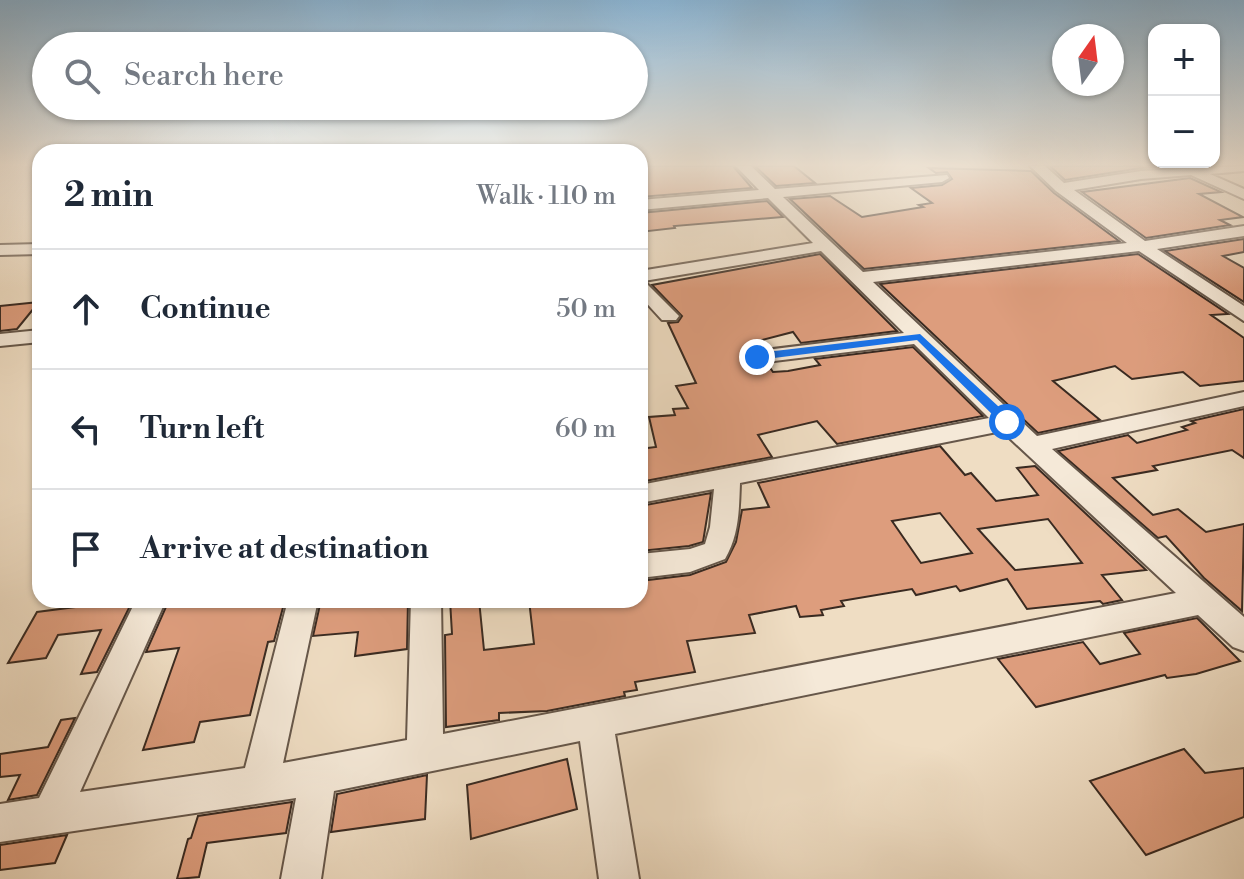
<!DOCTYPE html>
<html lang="en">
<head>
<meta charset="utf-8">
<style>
	:root { --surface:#fff; --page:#f2f2f3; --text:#1f2937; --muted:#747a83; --line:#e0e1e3 }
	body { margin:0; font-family:"Libre Bodoni",serif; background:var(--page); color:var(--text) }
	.controls { position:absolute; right:24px; top:24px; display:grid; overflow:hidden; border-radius:16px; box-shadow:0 2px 6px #0004 }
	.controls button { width:72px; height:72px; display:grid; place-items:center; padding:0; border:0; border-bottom:2px solid var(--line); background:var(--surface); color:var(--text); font:40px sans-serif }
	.compass { position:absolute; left:1052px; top:24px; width:72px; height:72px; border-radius:50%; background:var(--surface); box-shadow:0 2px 6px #0004; rotate:14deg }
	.stop { position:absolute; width:24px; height:24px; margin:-18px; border:6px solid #1a73e8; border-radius:50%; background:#fff }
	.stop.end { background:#1a73e8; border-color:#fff; box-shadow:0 2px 8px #0008 }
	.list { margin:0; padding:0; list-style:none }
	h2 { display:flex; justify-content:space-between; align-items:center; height:104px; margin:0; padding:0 32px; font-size:34px }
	h2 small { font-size:26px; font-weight:400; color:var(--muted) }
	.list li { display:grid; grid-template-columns:52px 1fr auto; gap:24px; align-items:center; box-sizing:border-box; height:120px; padding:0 32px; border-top:2px solid var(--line) }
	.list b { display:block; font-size:30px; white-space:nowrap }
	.list em { font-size:26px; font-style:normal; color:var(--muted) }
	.icon { flex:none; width:44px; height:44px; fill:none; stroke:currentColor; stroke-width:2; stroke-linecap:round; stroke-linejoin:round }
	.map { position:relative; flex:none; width:1244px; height:879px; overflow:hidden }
	.search { position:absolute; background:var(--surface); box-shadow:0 2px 6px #0004; left:32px; top:32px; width:616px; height:88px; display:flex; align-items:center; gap:20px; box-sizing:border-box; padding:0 28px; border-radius:44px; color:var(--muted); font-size:30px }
	.panel { position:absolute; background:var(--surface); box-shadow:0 2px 6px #0004; left:32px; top:144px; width:616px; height:464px; border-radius:24px }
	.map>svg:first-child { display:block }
</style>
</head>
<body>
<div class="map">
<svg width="1244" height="879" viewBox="0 0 1244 879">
	<rect width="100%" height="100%" fill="#efddc3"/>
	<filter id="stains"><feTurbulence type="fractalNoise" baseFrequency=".0025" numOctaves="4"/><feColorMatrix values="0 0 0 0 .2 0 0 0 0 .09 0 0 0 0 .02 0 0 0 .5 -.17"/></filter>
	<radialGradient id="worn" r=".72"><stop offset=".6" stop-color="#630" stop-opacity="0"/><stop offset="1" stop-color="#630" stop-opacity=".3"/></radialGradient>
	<g fill="#dd9d7d" stroke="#392a21" stroke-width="2" fill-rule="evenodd">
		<path d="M640,166H733L752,188L640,197Z"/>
		<path d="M755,166H794L815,183L776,186Z"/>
		<path d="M1050,166H1179L1141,168L1065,180Z"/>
		<path d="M929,168L1031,171L1054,193L1119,241L864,269L790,199L830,196L862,217L923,207L919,205L932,203L911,188L942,185L952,179L947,172L936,173Z"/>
		<path d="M1190,178L1221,192L1199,194L1243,217L1220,220L1230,225L1146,238L1082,192Z"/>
		<path d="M767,201L783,217L674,226L675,228L640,232V213Z"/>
		<path d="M1244,239V252L1223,256L1244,268V302L1165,251Z"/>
		<path d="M820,254L897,331L801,343L793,332L754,342L758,348L744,356L748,363L768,365L773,372L788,371L820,365L815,359L913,347L983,416L837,444L817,421L758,435L772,457L640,482V449L656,447L649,417L675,415L673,409L688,408L676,386L696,383L668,323L678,322L682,316L652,285Z"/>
		<path d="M1138,254L1228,314L1211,315L1244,338V381L1200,386L1183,372L1132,379L1115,366L1053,381L1100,420L1038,433L880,284Z"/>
		<path d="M39,302L17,329L0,331V306Z"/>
		<path d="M1244,409V458L1232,450L1153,466L1157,470L1113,478L1153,515L1178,509L1206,532L1244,524L1242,611L1204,578L1166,536L1158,538L1058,451L1128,435L1137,443L1187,430L1182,427L1195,423L1191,421Z"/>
		<path d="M940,446L965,475L971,473L996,501L1038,495L1017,468L1035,466L1146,570L1102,575L1122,600L1103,604L1100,601L1027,609L1007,579L960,591L956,586L916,595L912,589L841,601L844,606L821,610L823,615L800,617L796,606L749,615L755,633L687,641L695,672L635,682L637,690L624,692L625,696L547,711L499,713V720L446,727L445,635L452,634L450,600H479L484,650L534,644L529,600H640V581L690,575L726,562L736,542L742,510L769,507L758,483ZM940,513L972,553L921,563L892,521ZM1048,519L1082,563L1015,570L978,529Z"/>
		<path d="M711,493L703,542L689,546L640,551V506Z"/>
		<path d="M107,600H133L97,672L81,674L101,630L58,635L46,658L8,663L37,612L106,603Z"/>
		<path d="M169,600H285L274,641L268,642L250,715L200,722L194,742L143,750L179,648L146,652Z"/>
		<path d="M321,600H408L407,649L355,656L358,632L313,636Z"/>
		<path d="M1197,618L1240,661L1196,674L1167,678L1165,675L1036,707L998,659L1083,642L1100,664L1140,654L1124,633Z"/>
		<path d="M75,718L37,795L8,800L20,775L0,777V754L48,747L61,720Z"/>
		<path d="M1184,749L1205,773L1244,768V817L1146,855L1090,781Z"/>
		<path d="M567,759L577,809L471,839L467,785Z"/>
		<path d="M427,775L425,819L331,832L337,794Z"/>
		<path d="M292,802L286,833L207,843L199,877L177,879L188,839L191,838L198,816Z"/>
		<path d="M67,835L55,863L0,870V845Z"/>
	</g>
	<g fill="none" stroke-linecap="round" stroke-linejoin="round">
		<defs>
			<g id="minor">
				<path d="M736,166H751L775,189L947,175L949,178L942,182L783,197L863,272L1127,243L1056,191L1030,166H1045L1064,183L1141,171L1244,166V171L1210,174L1244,189V199L1191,175L1141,179L1074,190L1145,241L1244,226V236L1157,249L1244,306V321L1139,251L873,282L1037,436L1244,392V406L1052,449L1244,617V651L1233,647L1198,615L615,734L639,879H599L580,741L334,791L321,879H281L296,798L0,842V804L39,798L136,600H166L80,792L245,768L288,600H318L283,763L407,740L411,600H441L443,734L1176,593L1002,431L740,483C739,511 739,535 725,559L690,572L640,578V554L690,549L705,544L710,527L714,489L640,503V485L989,418L914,344L757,363L750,361L747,357L757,351L904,333L821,251L644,281L679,316L676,320H662L640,296V271L813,243L768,198L640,210V200L759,190Z"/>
				<path d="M40,244V254L0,255V245Z"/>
				<path d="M40,330V342L0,346V334Z"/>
			</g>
		</defs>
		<use href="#minor" stroke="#66574a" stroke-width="4"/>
		<use href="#minor" fill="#f5e9d8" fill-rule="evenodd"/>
	</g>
	<linearGradient id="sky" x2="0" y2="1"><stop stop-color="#8ab6d7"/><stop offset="0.57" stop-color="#f8f0e4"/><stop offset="1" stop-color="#f8f0e4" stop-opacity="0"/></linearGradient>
	<rect width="1244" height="289" fill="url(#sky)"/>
	<path fill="#1a73e8" d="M920,334L1012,419V425H1003L917,340L757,360L751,357L757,353Z"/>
	<rect width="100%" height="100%" filter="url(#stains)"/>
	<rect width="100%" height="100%" fill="url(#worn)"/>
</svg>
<div class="controls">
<button>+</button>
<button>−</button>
</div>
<svg class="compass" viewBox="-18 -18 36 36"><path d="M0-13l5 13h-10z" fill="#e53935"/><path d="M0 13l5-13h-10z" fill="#747a83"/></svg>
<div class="stop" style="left:1007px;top:422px"></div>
<div class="stop end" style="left:757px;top:357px"></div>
<div class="search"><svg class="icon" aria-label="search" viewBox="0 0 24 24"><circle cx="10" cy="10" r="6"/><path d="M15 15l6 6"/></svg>Search here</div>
<section class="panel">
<h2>2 min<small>Walk · 110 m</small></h2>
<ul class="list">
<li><svg class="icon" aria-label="ahead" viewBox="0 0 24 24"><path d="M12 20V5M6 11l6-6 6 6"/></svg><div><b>Continue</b></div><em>50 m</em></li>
<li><svg class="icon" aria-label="left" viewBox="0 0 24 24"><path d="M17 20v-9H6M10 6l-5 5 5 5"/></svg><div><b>Turn left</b></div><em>60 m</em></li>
<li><svg class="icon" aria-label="arrive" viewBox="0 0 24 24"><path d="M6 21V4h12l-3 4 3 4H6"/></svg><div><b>Arrive at destination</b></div></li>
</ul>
</section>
</div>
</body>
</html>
